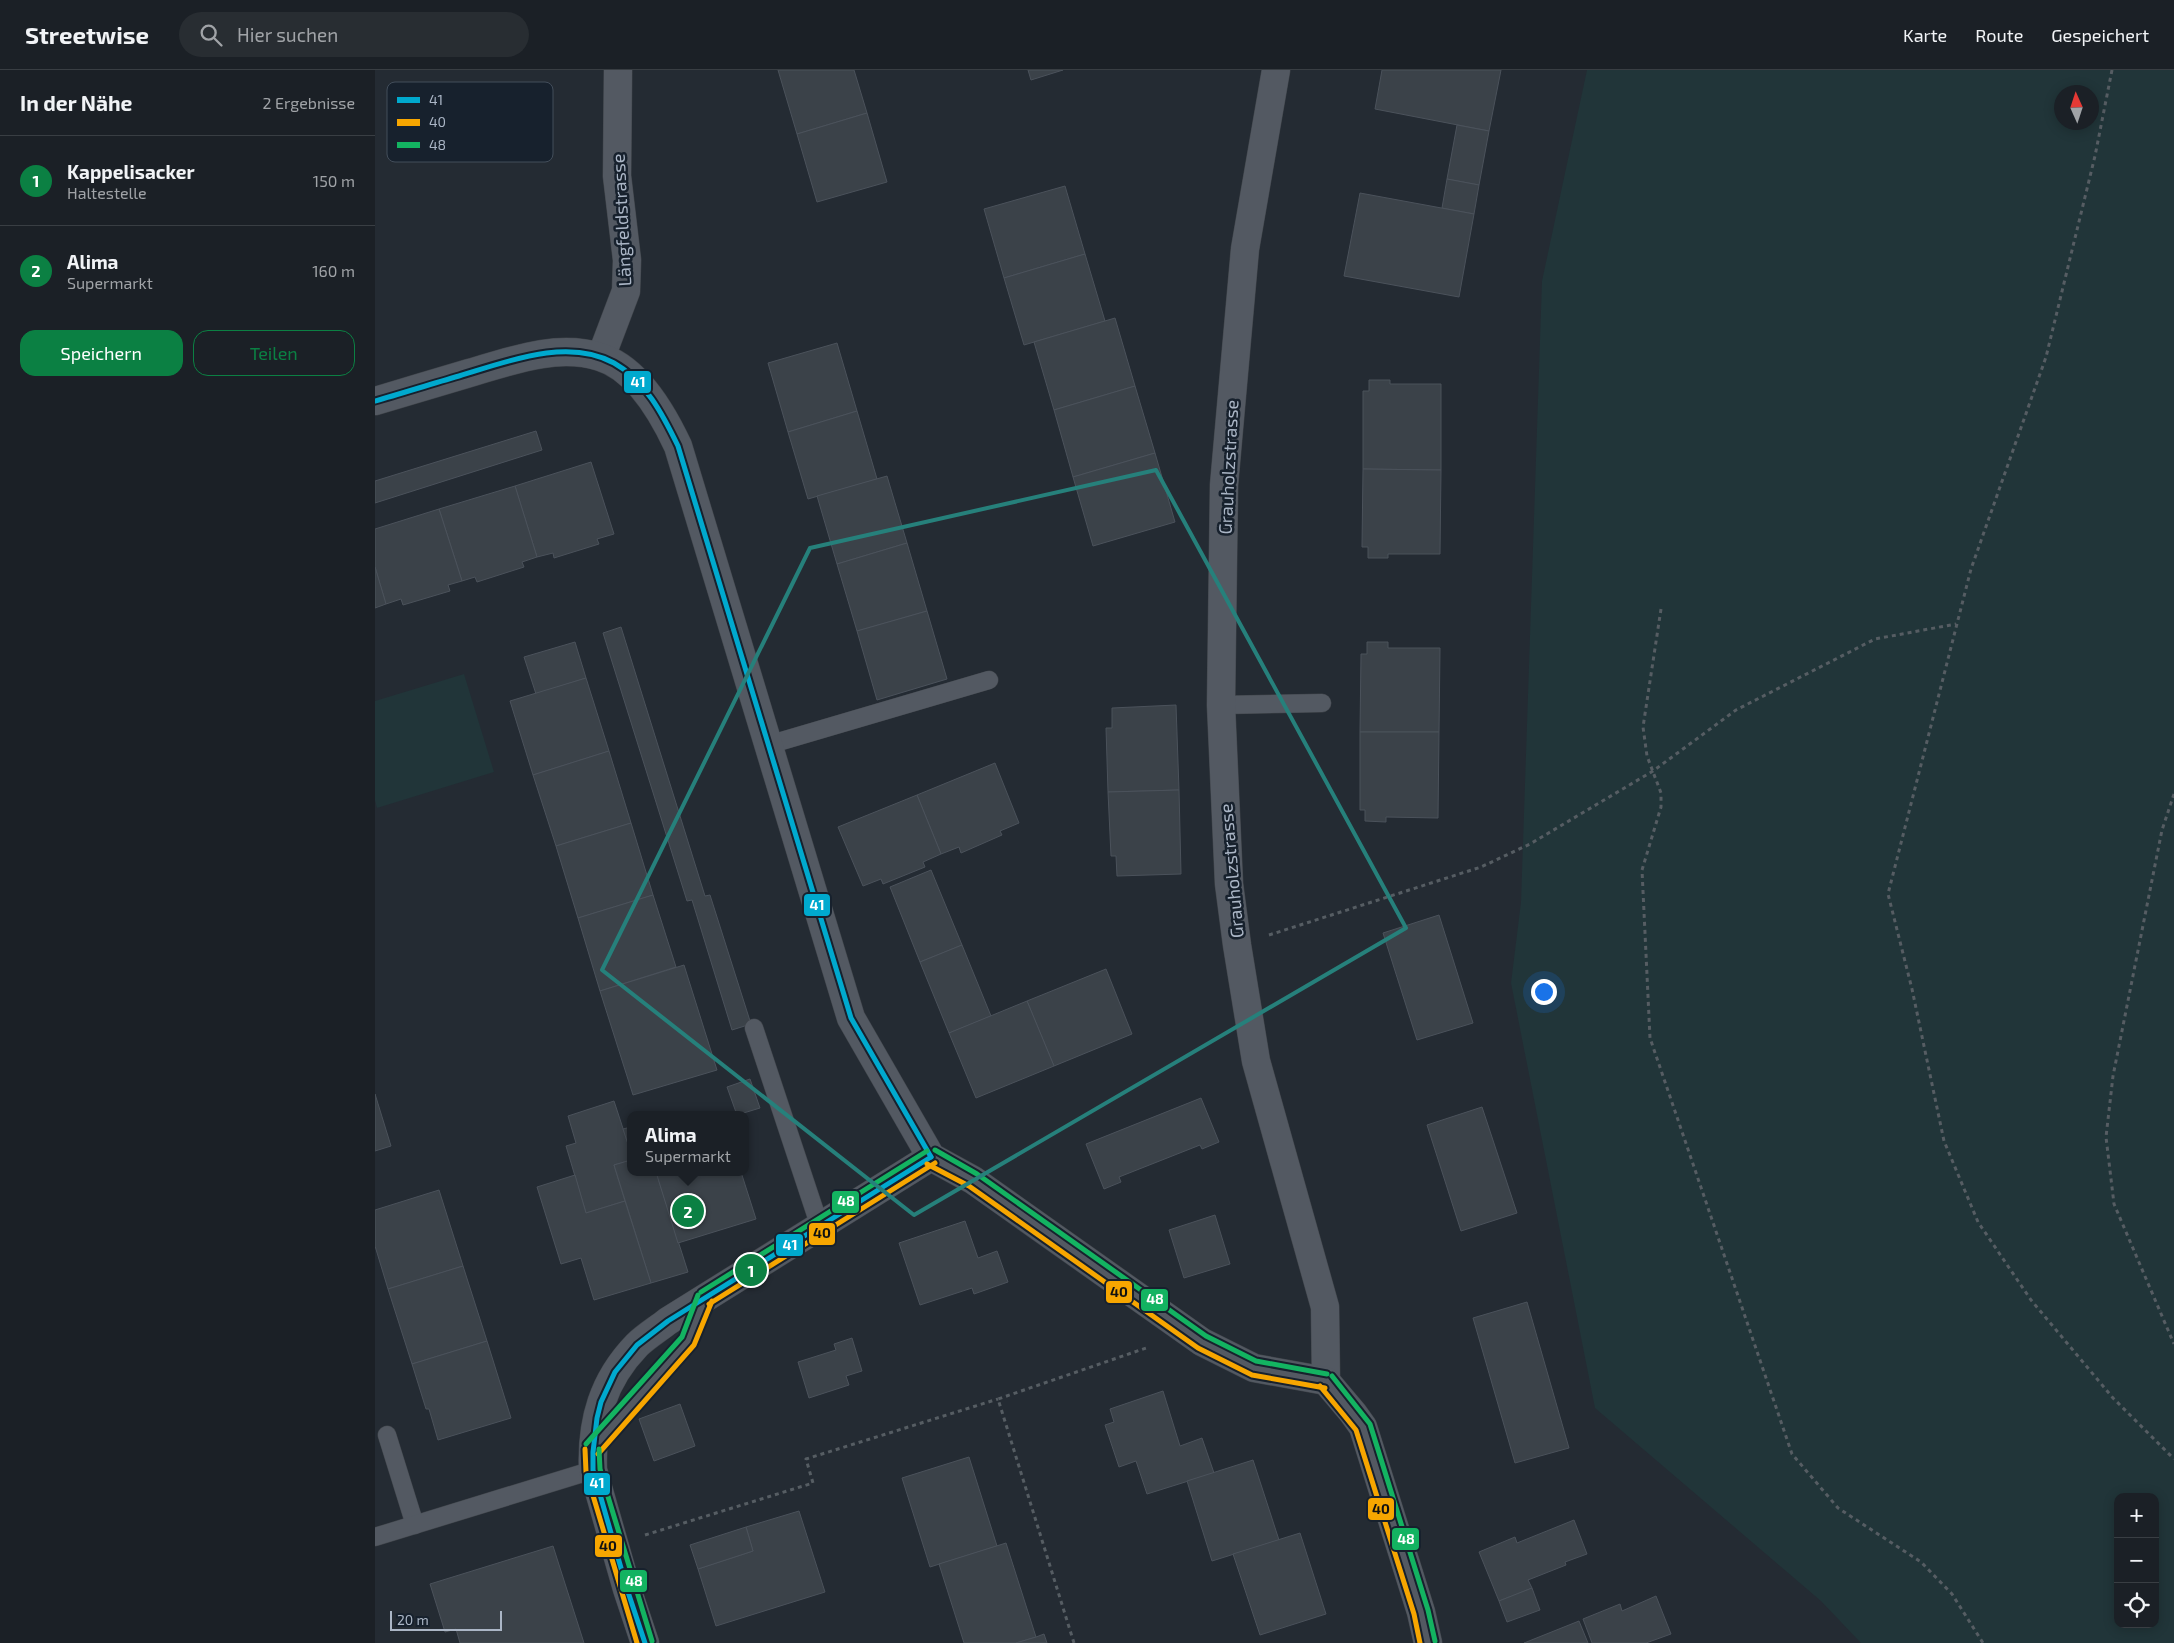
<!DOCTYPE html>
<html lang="de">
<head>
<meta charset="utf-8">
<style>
	:root { --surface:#1b2026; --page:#282d32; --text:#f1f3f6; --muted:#a0a3a7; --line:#393e43; --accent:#0b8043 }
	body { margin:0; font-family:"Exo 2",sans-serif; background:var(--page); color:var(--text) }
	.controls { position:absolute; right:15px; bottom:15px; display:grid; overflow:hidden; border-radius:10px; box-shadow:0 2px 12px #0003 }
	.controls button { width:45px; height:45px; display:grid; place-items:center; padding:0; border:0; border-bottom:1px solid var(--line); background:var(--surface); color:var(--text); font:25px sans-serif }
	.compass { position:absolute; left:1679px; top:15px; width:45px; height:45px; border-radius:50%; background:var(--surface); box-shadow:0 2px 12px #0003; rotate:357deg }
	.scale { position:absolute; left:15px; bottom:12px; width:112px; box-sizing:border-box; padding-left:5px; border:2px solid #abb6c6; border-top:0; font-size:14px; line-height:18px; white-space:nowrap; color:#abb6c6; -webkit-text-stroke:4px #17212d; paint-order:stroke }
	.you { position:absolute; left:1168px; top:921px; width:18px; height:18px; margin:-12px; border:4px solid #fff; border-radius:50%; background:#1a73e8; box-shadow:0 0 0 8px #1a73e833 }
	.badge { display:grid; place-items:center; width:32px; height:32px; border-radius:50%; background:var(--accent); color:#fff; font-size:16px; font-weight:700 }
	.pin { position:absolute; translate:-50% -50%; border:2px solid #fff; box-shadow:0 1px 5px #0006 }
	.popup { position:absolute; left:252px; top:1041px; width:122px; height:65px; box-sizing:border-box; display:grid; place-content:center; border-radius:10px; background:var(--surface); filter:drop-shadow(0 1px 4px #0005); font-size:16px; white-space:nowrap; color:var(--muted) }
	.popup b { font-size:19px; color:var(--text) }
	.popup::after { content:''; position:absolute; left:50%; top:100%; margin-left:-10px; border:10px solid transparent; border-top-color:var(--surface) }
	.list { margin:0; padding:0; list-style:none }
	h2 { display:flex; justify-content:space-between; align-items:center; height:65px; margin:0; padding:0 20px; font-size:21px }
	h2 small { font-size:16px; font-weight:400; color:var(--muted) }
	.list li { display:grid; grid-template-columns:32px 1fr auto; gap:15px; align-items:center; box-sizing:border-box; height:90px; padding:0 20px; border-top:1px solid var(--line) }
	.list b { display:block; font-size:19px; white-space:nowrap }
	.list p { margin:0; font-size:16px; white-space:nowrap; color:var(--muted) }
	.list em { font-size:16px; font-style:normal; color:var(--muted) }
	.actions { display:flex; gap:10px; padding:15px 20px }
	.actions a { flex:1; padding:11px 0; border:1px solid var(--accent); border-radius:15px; text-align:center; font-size:18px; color:var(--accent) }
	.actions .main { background:var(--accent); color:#fff }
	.icon { flex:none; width:28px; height:28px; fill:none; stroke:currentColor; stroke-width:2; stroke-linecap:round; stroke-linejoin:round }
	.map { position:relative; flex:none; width:1799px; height:1573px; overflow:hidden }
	header { display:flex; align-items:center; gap:30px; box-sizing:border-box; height:70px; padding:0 25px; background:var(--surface); border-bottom:1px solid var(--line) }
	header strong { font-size:24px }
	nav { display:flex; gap:28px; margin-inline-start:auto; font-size:18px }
	.search { width:350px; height:45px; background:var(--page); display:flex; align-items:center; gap:12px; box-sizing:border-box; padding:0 18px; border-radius:28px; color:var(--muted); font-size:19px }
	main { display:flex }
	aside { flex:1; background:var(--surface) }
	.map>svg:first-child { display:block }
</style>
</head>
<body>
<header>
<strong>Streetwise</strong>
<div class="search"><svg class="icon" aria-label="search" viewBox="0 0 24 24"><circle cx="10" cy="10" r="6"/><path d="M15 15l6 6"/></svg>Hier suchen</div>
<nav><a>Karte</a><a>Route</a><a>Gespeichert</a></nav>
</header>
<main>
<aside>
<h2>In der Nähe<small>2 Ergebnisse</small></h2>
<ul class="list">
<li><span class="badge">1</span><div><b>Kappelisacker</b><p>Haltestelle</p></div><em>150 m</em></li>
<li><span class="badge">2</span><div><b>Alima</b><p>Supermarkt</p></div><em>160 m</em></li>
</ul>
<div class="actions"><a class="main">Speichern</a><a>Teilen</a></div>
</aside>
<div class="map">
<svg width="1799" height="1573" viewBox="0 0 1799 1573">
	<rect width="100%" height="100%" fill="#242b33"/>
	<g fill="#213539" fill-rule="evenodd">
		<path d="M1212,0H1799V1573H1486L1446,1531L1220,1338L1136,913L1146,832L1167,211ZM1686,22H1716V52H1686ZM1743,1427H1780V1554H1743Z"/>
		<path d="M89,604L119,702L2,738L0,730V631Z"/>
	</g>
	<g fill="#3b4249" stroke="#4b525b">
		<path d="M403,0H479L492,43L422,64Z"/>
		<path d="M653,0H688L656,10Z"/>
		<path d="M1007,0H1126L1114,61L1000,39Z"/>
		<path d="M492,43L512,112L442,132L422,64Z"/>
		<path d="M1082,55L1114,61L1104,115L1072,109Z"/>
		<path d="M1072,109L1104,115L1099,144L1067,138Z"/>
		<path d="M690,116L710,184L629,208L609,139Z"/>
		<path d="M985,123L1099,144L1084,227L969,206Z"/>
		<path d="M710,184L730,251L649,275L629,208Z"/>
		<path d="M740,248L760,316L679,340L659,272Z"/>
		<path d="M462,273L482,341L413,362L393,293Z"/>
		<path d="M994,310H1015V314H1066V400L988,399V321H994Z"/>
		<path d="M760,316L780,383L698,407L679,340Z"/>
		<path d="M482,341L502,409L433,429L413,362Z"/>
		<path d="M161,361L167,380L0,433V411Z"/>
		<path d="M780,383L800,452L718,476L698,407Z"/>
		<path d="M216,392L239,464L222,469L224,474L179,488L178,483L162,487L140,416Z"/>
		<path d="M988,399L1066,400L1065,484H1013V488H993V477H987Z"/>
		<path d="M512,406L532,473L462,494L442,426Z"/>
		<path d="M140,416L162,487L147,492L149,497L102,512L100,507L87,511L64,439Z"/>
		<path d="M64,439L87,511L73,515L75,521L28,535L26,529L11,534L0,497V459Z"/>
		<path d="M532,473L552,541L482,561L462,494Z"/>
		<path d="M0,497L11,534L0,538Z"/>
		<path d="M552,541L572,609L502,630L482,561Z"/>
		<path d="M246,557L330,826L335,825L376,954L357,960L317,830L312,831L228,563Z"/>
		<path d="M200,572L211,608L161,624L149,587Z"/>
		<path d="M992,572H1013V578H1065L1064,662H985L986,584H992Z"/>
		<path d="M211,608L234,681L158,705L135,631Z"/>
		<path d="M801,635L804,720L733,722L731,658H737V638Z"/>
		<path d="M985,662H1064L1063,748L1011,747V752L990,751V740H985Z"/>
		<path d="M234,681L256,753L181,776L158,705Z"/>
		<path d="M620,693L644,753L625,761L627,765L586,783L584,777L566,784L542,725Z"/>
		<path d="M804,720L806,804L742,806L741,786H736L733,722Z"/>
		<path d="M542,725L566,784L548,792L550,797L508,814L506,809L488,816L463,757Z"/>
		<path d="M256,753L278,825L203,848L181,776Z"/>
		<path d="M556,800L587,875L545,892L515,817Z"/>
		<path d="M278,825L301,897L225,921L203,848Z"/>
		<path d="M1064,845L1098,953L1042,970L1008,863Z"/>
		<path d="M587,875L616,946L574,963L545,892Z"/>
		<path d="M309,895L342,1000L258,1025L225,921Z"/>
		<path d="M731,899L757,964L679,996L652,931Z"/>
		<path d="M652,931L679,996L601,1028L574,963Z"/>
		<path d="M375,1009L385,1038L362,1045L352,1017Z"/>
		<path d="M0,1024L16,1076L0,1081Z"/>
		<path d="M826,1028L844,1072L827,1079L825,1075L744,1107L746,1112L729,1119L711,1074Z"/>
		<path d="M239,1031L256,1083V1090L239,1095L250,1131L211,1143L191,1076L201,1073L193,1046Z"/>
		<path d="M1107,1037L1142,1143L1086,1161L1052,1055Z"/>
		<path d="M256,1057V1083L248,1059Z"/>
		<path d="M256,1090V1102H281L313,1202L276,1213L239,1095Z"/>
		<path d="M281,1102H366L381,1149L303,1173Z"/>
		<path d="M200,1105L211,1143L250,1131L276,1213L219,1230L206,1188L186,1194L162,1117Z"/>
		<path d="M64,1120L88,1196L13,1219L0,1176V1140Z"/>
		<path d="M840,1145L855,1194L809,1208L794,1160Z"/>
		<path d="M590,1151L603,1188L622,1181L633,1212L599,1224L597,1218L545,1235L524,1173Z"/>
		<path d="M88,1196L112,1271L37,1294L13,1219Z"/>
		<path d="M1152,1232L1194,1378L1140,1393L1098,1248Z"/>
		<path d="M477,1268L487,1301L471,1306L474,1315L434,1328L423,1292L461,1280L459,1274Z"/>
		<path d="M112,1271L136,1348L63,1370L54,1339H51L37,1294Z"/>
		<path d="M788,1321L805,1376L827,1368L839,1403L772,1424L761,1391L744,1397L730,1355L739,1352L735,1339Z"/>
		<path d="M305,1334L320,1376L279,1391L264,1349Z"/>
		<path d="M594,1387L622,1476L555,1497L527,1408Z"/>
		<path d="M878,1390L904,1470L837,1491L812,1411Z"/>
		<path d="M424,1441L450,1522L341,1556L323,1499L378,1481L371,1457Z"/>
		<path d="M1199,1450L1212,1484L1190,1492L1191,1495L1153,1510L1157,1518L1124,1531L1104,1482L1140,1467L1142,1473Z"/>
		<path d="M371,1457L378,1481L323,1499L315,1475Z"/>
		<path d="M925,1463L951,1544L885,1565L858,1484Z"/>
		<path d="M631,1473L661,1567L641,1573H589L564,1494Z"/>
		<path d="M178,1476L209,1573H85L81,1559L70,1562L55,1514Z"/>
		<path d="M1157,1518L1165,1540L1132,1552L1124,1531Z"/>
		<path d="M1281,1526L1296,1564L1271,1573H1217L1208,1549L1245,1534L1247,1541Z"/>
		<path d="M1204,1551L1213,1573H1149Z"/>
		<path d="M669,1564L672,1573H641L661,1567Z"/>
	</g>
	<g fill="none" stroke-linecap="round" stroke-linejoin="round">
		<defs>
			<g id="service">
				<path d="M846,635L947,633"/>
				<path d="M393,675L614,610"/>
				<path d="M379,958L445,1157"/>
				<path d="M12,1365L40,1455"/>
				<path d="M218,1378L313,1271L330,1229"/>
				<path d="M0,1467L218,1400"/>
			</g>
			<g id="minor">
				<path d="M226,287L251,221L252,190L242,106L243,0"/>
				<path d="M270,1573L252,1519L218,1400C216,1351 228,1310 262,1275C271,1266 283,1259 293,1251L556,1087"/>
			</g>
			<g id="tertiary">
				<path d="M901,0L870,179L849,415L846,635L854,814L862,875L881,991L950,1237L951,1311L978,1343L988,1357L1046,1542L1053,1573"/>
				<path d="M0,331C30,322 61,313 91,304C133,292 181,273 225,287C262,298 288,344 303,376L476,948L556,1087L598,1110L827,1272L879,1298L951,1311"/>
			</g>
		</defs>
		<use href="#service" stroke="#40454b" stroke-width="19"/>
		<use href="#minor" stroke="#40454b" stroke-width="29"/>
		<use href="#tertiary" stroke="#40454b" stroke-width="29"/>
		<g stroke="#565d63" stroke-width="3" stroke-dasharray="4 4" stroke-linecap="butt">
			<path d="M1737,0L1720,86L1671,287L1596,499L1513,824L1537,919L1569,1071L1603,1152L1656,1230L1738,1328L1799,1389"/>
			<path d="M1286,539L1268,657L1272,686L1286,723V737L1267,800L1275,968L1417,1384L1463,1438L1546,1492L1577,1524L1608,1573"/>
			<path d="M1799,724L1787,760L1738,1006L1731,1067L1739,1134L1799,1274"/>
			<path d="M894,865L1106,797L1155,774L1278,701L1361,640L1500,569L1581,554"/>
			<path d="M270,1465L438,1413L431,1389L623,1329"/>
			<path d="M699,1573L623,1329L774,1277"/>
		</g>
		<use href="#service" stroke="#535962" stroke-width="18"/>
		<use href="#minor" stroke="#535962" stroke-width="28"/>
		<use href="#tertiary" stroke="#535962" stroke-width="28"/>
		<defs>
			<g id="bus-1">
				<path d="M0,331C28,323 56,314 84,306C131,292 192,267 239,293C270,310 288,345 303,376L476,948L556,1087"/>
				<path d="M270,1573L252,1519L218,1400V1382L222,1348L226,1332L240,1302L262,1275L293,1251L556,1087"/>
			</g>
			<g id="bus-2">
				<path d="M552,1094L594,1116L823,1278L877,1305L950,1318"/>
				<path d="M334,1234L560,1093"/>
				<path d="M945,1316L981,1360L1039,1544L1045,1573"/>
				<path d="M210,1379L211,1402L262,1573"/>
				<path d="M223,1384L319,1275L337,1231"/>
			</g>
			<g id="bus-3">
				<path d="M560,1080L602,1104L831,1266L881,1291L952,1304"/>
				<path d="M326,1222L552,1081"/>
				<path d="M957,1306L995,1354L1053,1540L1060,1571"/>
				<path d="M211,1374L307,1267L323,1225"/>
				<path d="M224,1379L225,1399L231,1420L277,1571"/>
			</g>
		</defs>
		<use href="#bus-1" stroke="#17212d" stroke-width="9"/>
		<use href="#bus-2" stroke="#17212d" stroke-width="9"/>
		<use href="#bus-3" stroke="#17212d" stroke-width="9"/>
		<use href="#bus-1" stroke="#00a9ce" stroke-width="5"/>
		<use href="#bus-2" stroke="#f7a600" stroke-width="5"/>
		<use href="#bus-3" stroke="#13b361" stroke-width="5"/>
	</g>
	<path fill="none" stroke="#26807b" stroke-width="4" stroke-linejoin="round" d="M781,400L1031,858L539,1145L227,900L435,478Z"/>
	<g text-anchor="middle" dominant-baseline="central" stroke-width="5" stroke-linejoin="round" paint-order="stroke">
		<g font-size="18" fill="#abb6c6" stroke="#17212d">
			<text transform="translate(246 150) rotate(-93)">Längfeldstrasse</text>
			<text transform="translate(853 397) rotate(-87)">Grauholzstrasse</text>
			<text transform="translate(856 801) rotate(-95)">Grauholzstrasse</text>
		</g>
	</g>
	<rect x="12" y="12" width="166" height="80" rx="8" fill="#17212d" stroke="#434e5b" stroke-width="1"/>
	<rect x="22" y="27" width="23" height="6" fill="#00a9ce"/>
	<rect x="22" y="49" width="23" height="7" fill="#f7a600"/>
	<rect x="22" y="72" width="23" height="6" fill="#13b361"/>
	<g font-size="14" fill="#abb6c6">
		<text x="54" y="35">41</text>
		<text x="54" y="57">40</text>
		<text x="54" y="80">48</text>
	</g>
	<g stroke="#17212d" stroke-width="2">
		<rect x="248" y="300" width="29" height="24" rx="5" fill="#00a9ce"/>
		<rect x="428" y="823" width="28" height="24" rx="5" fill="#00a9ce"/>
		<rect x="456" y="1120" width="29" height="24" rx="5" fill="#13b361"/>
		<rect x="433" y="1152" width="28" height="24" rx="5" fill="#f7a600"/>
		<rect x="400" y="1163" width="29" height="24" rx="5" fill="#00a9ce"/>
		<rect x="730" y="1210" width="28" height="24" rx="5" fill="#f7a600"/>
		<rect x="765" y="1218" width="29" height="24" rx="5" fill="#13b361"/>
		<rect x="208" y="1402" width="28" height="24" rx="5" fill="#00a9ce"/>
		<rect x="992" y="1427" width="28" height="24" rx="5" fill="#f7a600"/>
		<rect x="1016" y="1457" width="29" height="24" rx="5" fill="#13b361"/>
		<rect x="219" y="1464" width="29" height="24" rx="5" fill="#f7a600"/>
		<rect x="244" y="1499" width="29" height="24" rx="5" fill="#13b361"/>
	</g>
	<g font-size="14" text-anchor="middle" font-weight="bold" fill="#fff">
		<text x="263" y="317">41</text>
		<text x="442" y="840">41</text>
		<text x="471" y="1136">48</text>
		<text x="415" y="1180">41</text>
		<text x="780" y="1234">48</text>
		<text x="222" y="1418">41</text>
		<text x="1031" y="1474">48</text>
		<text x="259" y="1516">48</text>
	</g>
	<g font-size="14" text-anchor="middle" font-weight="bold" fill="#111">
		<text x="447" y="1168">40</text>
		<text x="744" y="1227">40</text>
		<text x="1006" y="1444">40</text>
		<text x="233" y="1481">40</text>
	</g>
</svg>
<div class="controls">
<button>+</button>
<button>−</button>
<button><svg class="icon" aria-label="locate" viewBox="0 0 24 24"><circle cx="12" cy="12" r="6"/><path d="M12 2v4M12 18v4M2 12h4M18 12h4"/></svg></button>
</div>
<svg class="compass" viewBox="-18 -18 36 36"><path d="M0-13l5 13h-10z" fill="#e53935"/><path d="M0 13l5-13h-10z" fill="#a0a3a7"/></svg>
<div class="scale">20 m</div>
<div class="you"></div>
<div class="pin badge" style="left:376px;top:1200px">1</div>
<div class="pin badge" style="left:313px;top:1141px">2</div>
<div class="popup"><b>Alima</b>Supermarkt</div>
</div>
</main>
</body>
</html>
